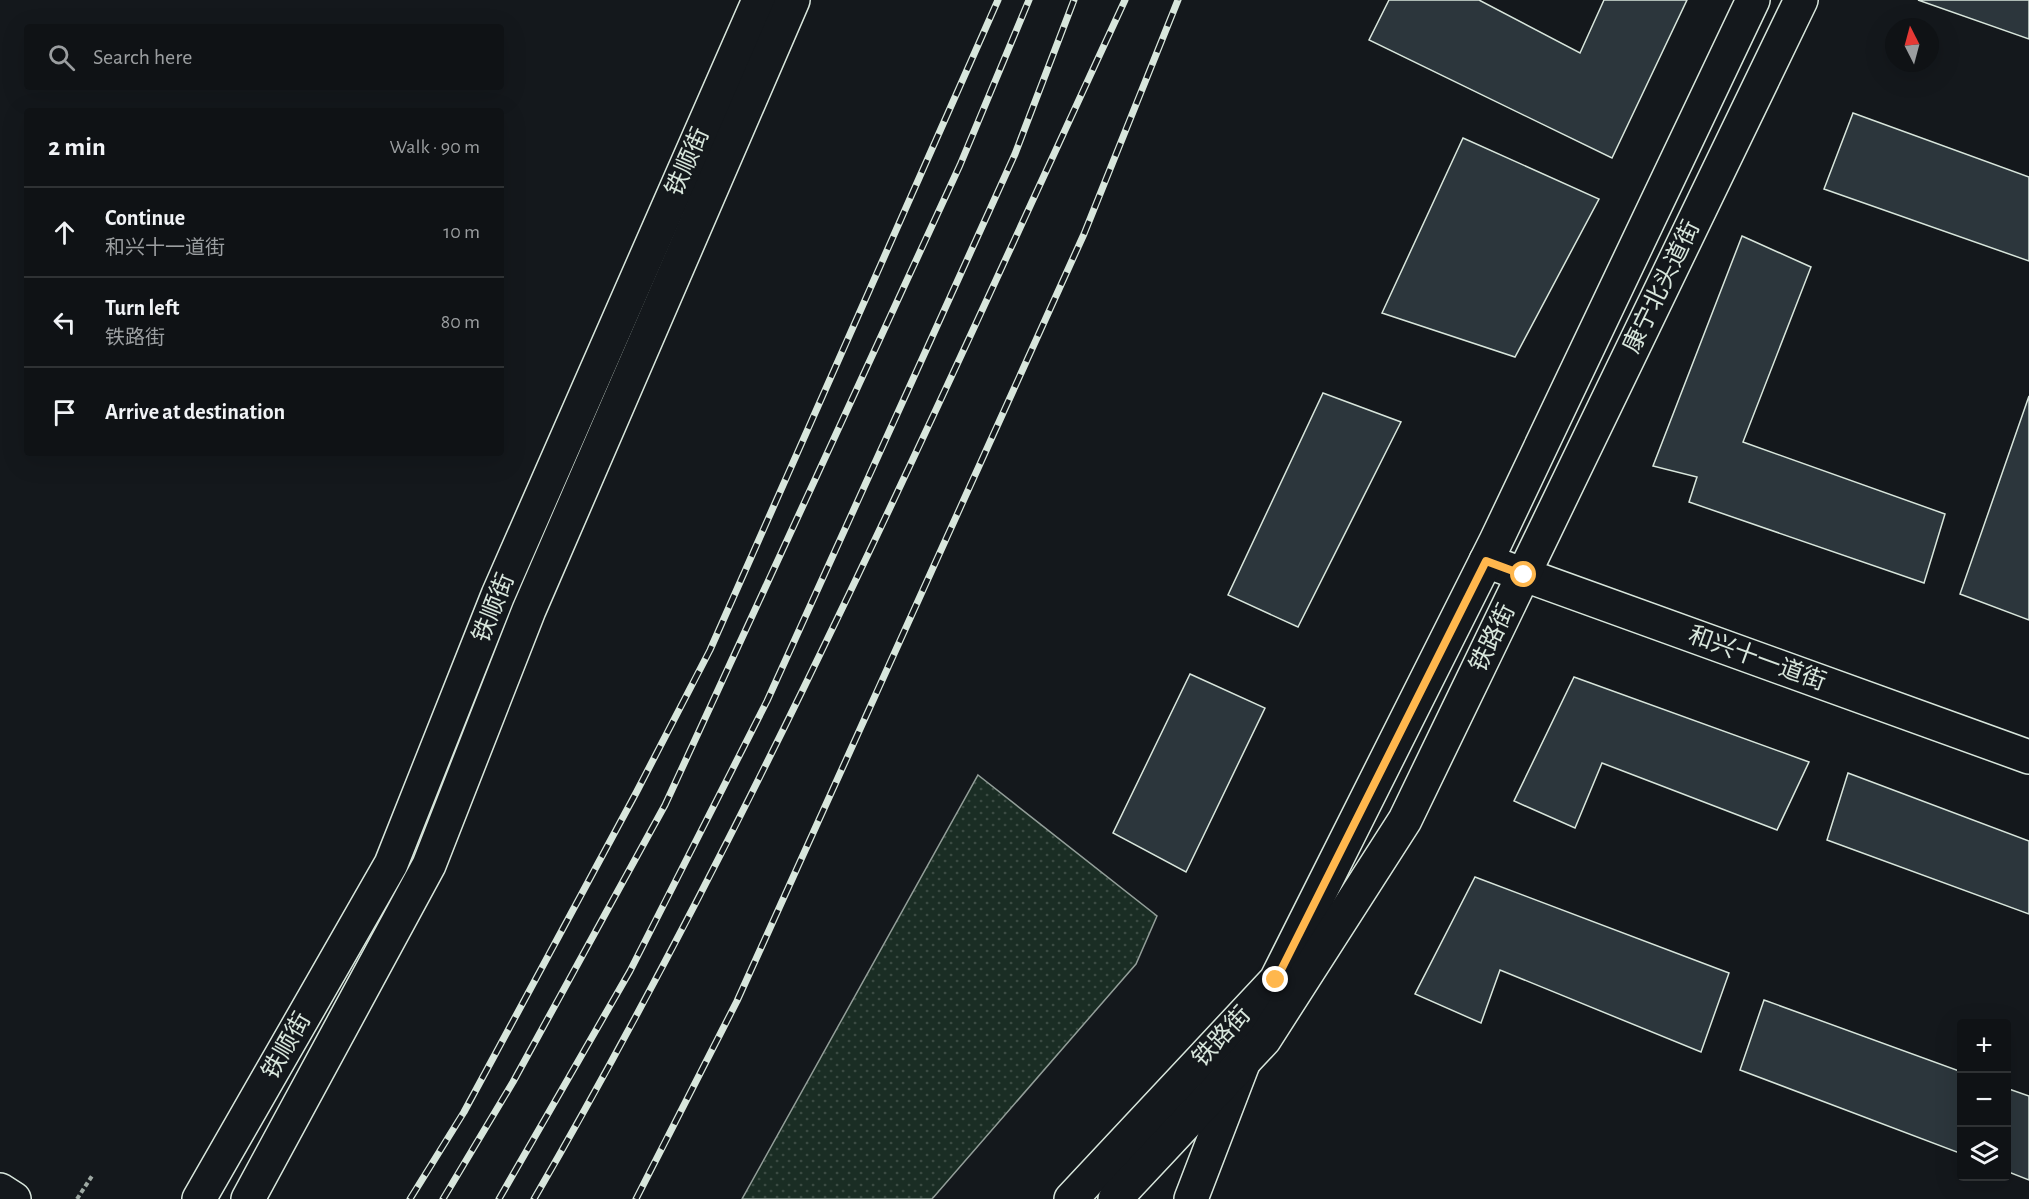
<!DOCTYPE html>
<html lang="en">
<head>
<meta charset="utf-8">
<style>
	:root { --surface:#0f1215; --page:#181b1e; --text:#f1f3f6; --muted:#9b9ea0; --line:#2f3234 }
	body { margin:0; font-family:"Alegreya Sans","Noto Sans SC",sans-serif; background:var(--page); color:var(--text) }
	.controls { position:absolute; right:18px; bottom:18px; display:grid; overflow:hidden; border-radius:6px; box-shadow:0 6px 24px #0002 }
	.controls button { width:54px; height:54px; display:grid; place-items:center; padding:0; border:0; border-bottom:2px solid var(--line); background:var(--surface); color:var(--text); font:30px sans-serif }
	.compass { position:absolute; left:1885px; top:18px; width:54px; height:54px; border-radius:50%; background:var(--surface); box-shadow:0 6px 24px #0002; rotate:354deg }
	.stop { position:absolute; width:18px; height:18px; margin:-14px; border:4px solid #ffb74d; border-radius:50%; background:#fff }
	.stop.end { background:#ffb74d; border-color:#fff; box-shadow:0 2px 6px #0008 }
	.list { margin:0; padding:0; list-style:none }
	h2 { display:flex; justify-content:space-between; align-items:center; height:78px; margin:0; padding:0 24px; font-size:26px }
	h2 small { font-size:20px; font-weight:400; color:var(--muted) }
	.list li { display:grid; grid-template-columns:39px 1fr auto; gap:18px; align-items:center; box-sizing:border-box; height:90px; padding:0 24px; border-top:2px solid var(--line) }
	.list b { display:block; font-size:22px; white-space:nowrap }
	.list p { margin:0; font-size:20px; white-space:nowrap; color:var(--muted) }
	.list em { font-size:20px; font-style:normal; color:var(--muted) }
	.icon { flex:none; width:33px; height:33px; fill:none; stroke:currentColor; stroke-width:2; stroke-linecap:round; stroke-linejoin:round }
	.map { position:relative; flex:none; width:2029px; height:1199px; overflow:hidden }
	.search { position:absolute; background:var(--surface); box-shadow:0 6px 24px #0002; left:24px; top:24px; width:480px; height:66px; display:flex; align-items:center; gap:15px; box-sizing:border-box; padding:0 21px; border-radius:6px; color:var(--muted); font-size:22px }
	.panel { position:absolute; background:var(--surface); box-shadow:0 6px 24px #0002; left:24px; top:108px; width:480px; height:348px; border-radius:6px }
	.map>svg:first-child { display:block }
</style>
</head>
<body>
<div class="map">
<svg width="2029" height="1199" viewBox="0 0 2029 1199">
	<defs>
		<pattern id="park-dots" width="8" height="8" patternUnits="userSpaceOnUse" patternTransform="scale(1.5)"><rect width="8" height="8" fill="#1a2d24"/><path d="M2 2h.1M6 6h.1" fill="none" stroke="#3b4b43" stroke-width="1.8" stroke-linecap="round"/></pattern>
	</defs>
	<rect width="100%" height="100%" fill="#14181c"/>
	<path fill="url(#park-dots)" stroke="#939e99" stroke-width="1.5" d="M978,775L1157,916L1136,964L932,1199H742Z"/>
	<g fill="#2c363c" stroke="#d8e6dc" stroke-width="1.5">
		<path d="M1389,0H1479L1580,53L1604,0H1687L1612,158L1369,40Z"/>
		<path d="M1918,0H2029V39Z"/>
		<path d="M1853,113L2029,177V261L1824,189Z"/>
		<path d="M1463,138L1599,199L1515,357L1382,313Z"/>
		<path d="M1742,236L1811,267L1743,442L1945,514L1924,583L1689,502L1697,477L1653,466Z"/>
		<path d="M1323,393L1401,422L1298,627L1228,595Z"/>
		<path d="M2029,396V620L1960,594Z"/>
		<path d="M1190,674L1265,708L1186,872L1113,833Z"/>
		<path d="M1574,677L1809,762L1777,830L1602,763L1575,828L1514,801Z"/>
		<path d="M1848,773L2029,841V914L1827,840Z"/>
		<path d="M1475,877L1729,973L1701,1052L1500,970L1481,1023L1415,994Z"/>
		<path d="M1764,1000L1962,1072V1154L1740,1070Z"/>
		<path d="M2006,1088L2029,1096V1180L2006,1171Z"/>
	</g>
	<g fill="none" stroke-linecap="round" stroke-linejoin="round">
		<defs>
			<path id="minor" d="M0,1190L14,1199"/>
			<g id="tertiary">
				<path d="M1486,561L2029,757"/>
				<path d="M1191,1199L1244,1061"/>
			</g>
			<g id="secondary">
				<path d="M199,1199L391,864L498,595L759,0"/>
				<path d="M248,1199L429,865L529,610L793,0"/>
				<path d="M1071,1199L1276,980L1496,541L1753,0"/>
				<path d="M1115,1199L1264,1040L1405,820L1801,0"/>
			</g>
		</defs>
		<use href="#minor" stroke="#d8e6dc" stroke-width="36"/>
		<use href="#tertiary" stroke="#d8e6dc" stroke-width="36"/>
		<use href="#secondary" stroke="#d8e6dc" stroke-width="36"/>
		<path stroke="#9da8a2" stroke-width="4" stroke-dasharray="4.5 3" stroke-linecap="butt" d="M77,1199L92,1176"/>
		<use href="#minor" stroke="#14181c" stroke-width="33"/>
		<use href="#tertiary" stroke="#14181c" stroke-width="33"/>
		<use href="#secondary" stroke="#14181c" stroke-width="33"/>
		<defs>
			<g id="rail">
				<path d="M410,1199L464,1112L636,793L710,650L998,0"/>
				<path d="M443,1199L513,1082L665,805L960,165L1029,0"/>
				<path d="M499,1199L630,971L767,701L1015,154L1074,0"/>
				<path d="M534,1199C757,814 938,404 1125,0"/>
				<path d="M636,1199L737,1001L1084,234L1178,0"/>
			</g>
		</defs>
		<use href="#rail" stroke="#d8e6dc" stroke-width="7"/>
		<use href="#rail" stroke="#14181c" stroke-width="4.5" stroke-dasharray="14" stroke-linecap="butt"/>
	</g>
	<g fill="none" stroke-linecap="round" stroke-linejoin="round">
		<path stroke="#ffb74d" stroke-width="8" d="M1276,980L1486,561L1524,575"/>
	</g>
	<g text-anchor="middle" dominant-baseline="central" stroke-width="4.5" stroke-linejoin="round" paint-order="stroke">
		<g font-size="24" fill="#d8e6dc" stroke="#14181c">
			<text transform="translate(688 162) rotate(-66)">铁顺街</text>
			<text transform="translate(1662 287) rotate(-64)">康宁北头道街</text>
			<text transform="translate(494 608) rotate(-68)">铁顺街</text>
			<text transform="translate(1493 638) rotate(-64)">铁路街</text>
			<text transform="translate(1757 659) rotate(20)">和兴十一道街</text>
			<text transform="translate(1222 1037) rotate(-47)">铁路街</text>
			<text transform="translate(287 1046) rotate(-60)">铁顺街</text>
		</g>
	</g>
</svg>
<div class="controls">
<button>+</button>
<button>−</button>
<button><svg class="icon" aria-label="layers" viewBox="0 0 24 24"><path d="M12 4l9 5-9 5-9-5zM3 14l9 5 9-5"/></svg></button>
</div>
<svg class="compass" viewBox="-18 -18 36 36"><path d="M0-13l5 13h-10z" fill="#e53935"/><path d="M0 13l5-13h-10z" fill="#9b9ea0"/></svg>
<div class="stop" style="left:1524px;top:575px"></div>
<div class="stop end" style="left:1276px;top:980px"></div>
<div class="search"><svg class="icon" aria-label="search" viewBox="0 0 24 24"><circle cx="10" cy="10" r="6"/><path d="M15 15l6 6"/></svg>Search here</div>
<section class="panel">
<h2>2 min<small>Walk · 90 m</small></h2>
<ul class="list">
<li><svg class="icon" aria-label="ahead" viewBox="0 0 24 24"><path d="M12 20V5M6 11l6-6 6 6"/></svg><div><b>Continue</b><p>和兴十一道街</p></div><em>10 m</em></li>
<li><svg class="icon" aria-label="left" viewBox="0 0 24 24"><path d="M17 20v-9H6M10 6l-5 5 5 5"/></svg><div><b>Turn left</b><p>铁路街</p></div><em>80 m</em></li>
<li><svg class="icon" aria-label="arrive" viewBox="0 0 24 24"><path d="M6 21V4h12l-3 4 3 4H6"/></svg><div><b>Arrive at destination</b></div></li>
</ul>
</section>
</div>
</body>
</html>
